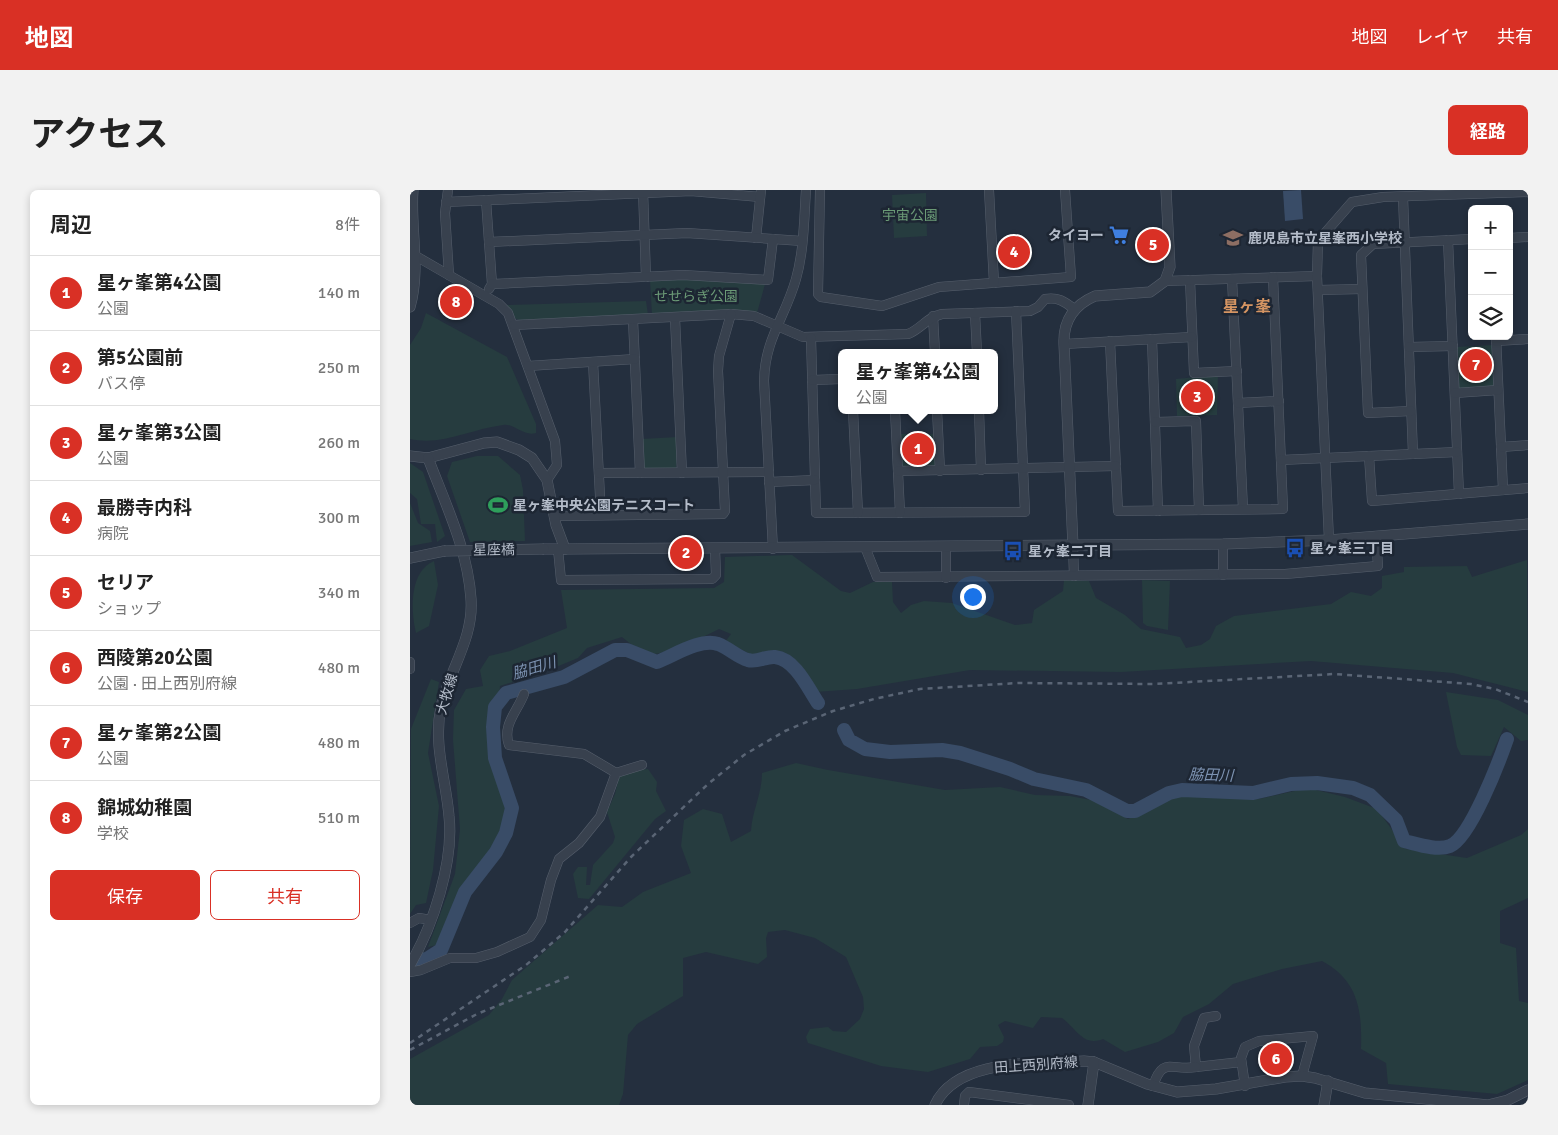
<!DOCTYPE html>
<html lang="ja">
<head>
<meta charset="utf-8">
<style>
	:root { --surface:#fff; --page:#f2f2f2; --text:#222; --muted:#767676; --line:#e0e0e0; --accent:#d93025 }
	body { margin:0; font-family:Signika,"Noto Sans JP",sans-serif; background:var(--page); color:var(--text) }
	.controls { position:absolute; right:15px; top:15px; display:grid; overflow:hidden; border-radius:8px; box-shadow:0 2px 8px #0003 }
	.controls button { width:45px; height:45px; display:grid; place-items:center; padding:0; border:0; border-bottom:1px solid var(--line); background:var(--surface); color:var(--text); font:25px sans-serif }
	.you { position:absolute; left:562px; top:406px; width:18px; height:18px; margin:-12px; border:4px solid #fff; border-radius:50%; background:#1a73e8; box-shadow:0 0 0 8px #1a73e833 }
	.badge { display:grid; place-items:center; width:32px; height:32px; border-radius:50%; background:var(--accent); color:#fff; font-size:16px; font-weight:700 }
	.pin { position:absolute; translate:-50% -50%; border:2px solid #fff; box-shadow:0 1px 5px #0006 }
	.popup { position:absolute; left:428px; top:159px; width:160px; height:65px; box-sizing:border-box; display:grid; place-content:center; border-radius:8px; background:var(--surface); filter:drop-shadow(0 1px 4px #0005); font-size:16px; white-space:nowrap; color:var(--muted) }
	.popup b { font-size:19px; color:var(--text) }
	.popup::after { content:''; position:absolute; left:50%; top:100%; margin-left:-10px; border:10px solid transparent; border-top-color:var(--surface) }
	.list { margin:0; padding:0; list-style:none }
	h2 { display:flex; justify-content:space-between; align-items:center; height:65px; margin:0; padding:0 20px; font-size:21px }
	h2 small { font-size:16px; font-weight:400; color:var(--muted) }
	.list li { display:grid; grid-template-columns:32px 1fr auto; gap:15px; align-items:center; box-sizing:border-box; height:75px; padding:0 20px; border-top:1px solid var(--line) }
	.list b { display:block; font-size:19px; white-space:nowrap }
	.list p { margin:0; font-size:16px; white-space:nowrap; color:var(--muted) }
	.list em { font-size:16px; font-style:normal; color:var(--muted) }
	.actions { display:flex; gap:10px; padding:15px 20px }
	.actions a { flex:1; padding:11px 0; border:1px solid var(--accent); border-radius:8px; text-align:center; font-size:18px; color:var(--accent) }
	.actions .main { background:var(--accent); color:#fff }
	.icon { flex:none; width:28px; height:28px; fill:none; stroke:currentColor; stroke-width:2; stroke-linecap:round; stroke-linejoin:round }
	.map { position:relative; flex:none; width:1118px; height:915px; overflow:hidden; border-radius:8px }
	header { display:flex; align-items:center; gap:30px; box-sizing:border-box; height:70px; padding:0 25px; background:var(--accent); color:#fff }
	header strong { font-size:24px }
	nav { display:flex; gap:28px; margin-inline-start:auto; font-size:18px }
	.intro { display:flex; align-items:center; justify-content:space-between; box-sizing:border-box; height:120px; padding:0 30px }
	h1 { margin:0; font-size:35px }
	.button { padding:12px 22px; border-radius:8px; background:var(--accent); color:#fff; font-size:18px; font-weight:700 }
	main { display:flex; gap:30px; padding:0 30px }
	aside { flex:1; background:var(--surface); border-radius:8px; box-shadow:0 2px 8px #0003 }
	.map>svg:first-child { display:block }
</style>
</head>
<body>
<header>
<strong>地図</strong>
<nav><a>地図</a><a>レイヤ</a><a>共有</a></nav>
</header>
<div class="intro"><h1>アクセス</h1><a class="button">経路</a></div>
<main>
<aside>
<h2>周辺<small>8件</small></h2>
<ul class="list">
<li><span class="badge">1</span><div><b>星ヶ峯第4公園</b><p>公園</p></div><em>140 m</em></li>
<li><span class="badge">2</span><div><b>第5公園前</b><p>バス停</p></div><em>250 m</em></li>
<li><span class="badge">3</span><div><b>星ヶ峯第3公園</b><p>公園</p></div><em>260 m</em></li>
<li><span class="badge">4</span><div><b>最勝寺内科</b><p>病院</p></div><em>300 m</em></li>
<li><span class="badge">5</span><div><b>セリア</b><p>ショップ</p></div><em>340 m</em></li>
<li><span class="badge">6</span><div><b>西陵第20公園</b><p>公園 · 田上西別府線</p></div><em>480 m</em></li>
<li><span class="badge">7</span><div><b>星ヶ峯第2公園</b><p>公園</p></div><em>480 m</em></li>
<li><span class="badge">8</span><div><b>錦城幼稚園</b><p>学校</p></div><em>510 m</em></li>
</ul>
<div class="actions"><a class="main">保存</a><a>共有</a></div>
</aside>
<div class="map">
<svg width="1118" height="915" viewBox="0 0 1118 915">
	<rect width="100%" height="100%" fill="#242f3e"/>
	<g fill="#263c3f">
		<path d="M516,3L517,46L484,48L482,5Z"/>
		<path d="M287,88L355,94L347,123L336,121L242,125L240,90Z"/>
		<path d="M236,111L238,125L109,130L104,128L96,115Z"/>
		<path d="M16,123L97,167L126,234V243C114,247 104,233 93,235C61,239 32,256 0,249V155L11,138Z"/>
		<path d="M1083,155L1085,194L1083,197L1051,200L1048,198L1046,157Z"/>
		<path d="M808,185L807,225L767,226L766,189Z"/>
		<path d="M490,244H525L527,275L525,277L495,278L492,276Z"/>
		<path d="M268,247L266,280L236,279L233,277L232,249Z"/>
		<path d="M67,266H88L110,285L113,300L115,351L60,352L37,286L42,272Z"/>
		<path d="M0,273L13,282L35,346L27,352L25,334H11L7,309L0,303Z"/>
		<path d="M0,313L8,333L20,341L22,352L0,356Z"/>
		<path d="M382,365L431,401L440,403L463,392H482L483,412L491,423L501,415L514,411L542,413L605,435L622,433L624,420L653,401L654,390L679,391L686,408L715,425L731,439L770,447L776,458L791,455L800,449L806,436L824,426L921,414L941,402L961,406L972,398V386L994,382V377L1057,376L1062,387L1117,370L1118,502L1043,483L901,471L711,482L560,480L447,499L405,502L381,466L370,461L347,467L315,452L321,444L309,439C298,445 253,465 243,464C231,463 221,454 212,447L177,458L168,468L134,482L90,496L85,561L102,598L106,630L94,662L64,686L37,753L18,757L45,684L50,639L43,550L44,520L56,499L73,496L70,480L79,466L100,461L157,438L151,400L304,398L314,392L315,367Z"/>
		<path d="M24,371L28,395L19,436L6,443C0,418 0,381 24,371Z"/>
		<path d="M732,390L760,391L758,440L737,436L733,433Z"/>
		<path d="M21,489L29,492L18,563L29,616L23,680L16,713L6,715L0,724L1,539Z"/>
		<path d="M1036,502L1088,510L1118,525V550L1111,551L1094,537L1081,566L1051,565L1047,557Z"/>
		<path d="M386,573L418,580L535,600L590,597L625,605L660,606L686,611L718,629L766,606L849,609L898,598L935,607L967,619L996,659L1057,668L1111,645L1118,639V708L1090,721V753L1106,758L1109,811L1118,813V890L1087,904L978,894L976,873L951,859C952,821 949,791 912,771L872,779L823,794L799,814L773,827L764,843L748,852L715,862L693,849C673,857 667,839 652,828L631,827L623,838L595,831L588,835L594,847L593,852L587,856L570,857L560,869L518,882L471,876L398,853L396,847L400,839L418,837L423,841L436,842L450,829L454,819L453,807L436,767L405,748L375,740L358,742L356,748L357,767L348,774L296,762L273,768V806L227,834L218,845L213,904L209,915H0V869L79,825L92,809L102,790L188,715L212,717L233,702L281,683L271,656L274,630L293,619L312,624L321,652L341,641C342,621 352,604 352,583Z"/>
		<path d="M238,579L247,592L246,601L256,621L245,629L179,709L168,708L163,684L168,677H177L176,695H180L183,675L203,653L205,647L197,622L205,604L209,587L227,580Z"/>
		<path d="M875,853L879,883L857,887L853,854Z"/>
	</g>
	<path fill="#394c67" d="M891,0L893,29L875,31L873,1Z"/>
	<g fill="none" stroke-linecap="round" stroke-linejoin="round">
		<g stroke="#394c67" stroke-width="14">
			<path d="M434,540L439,550L455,559L480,562L532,560L550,563L600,579L624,589L676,600L717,621H725L759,603L772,600L843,603L881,594L907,593L943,598L960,605L986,630L994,651C1007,654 1027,661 1040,656C1060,648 1089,572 1097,549"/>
			<path d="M0,771L17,769L31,760L55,702L86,662L96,643L102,618L85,568L83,537L85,517L96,503L154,487L205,460H217L247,472C263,466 290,448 308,454C319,458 327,467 338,470C347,473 356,466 365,467C385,469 398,498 408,513"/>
		</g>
		<defs>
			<g id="minor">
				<path d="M38,0L35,23L39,85"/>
				<path d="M233,0L236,87"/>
				<path d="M410,0L408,104L411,107L472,116L529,97L661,87L655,0"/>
				<path d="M579,0L584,93"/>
				<path d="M993,7L1003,264"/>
				<path d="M76,10L82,94L79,99"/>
				<path d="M36,12L281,1L350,7"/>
				<path d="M346,48L351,0"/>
				<path d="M1099,48L1118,47"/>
				<path d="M1038,50L1049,304"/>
				<path d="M79,52L277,43L392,51"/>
				<path d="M4,65L89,114L98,123L145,251L147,275L137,290"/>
				<path d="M822,89L833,319"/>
				<path d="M780,90L784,183L827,181"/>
				<path d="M755,91L907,86"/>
				<path d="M82,94L273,85L358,90L363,49"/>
				<path d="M908,100L952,99"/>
				<path d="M565,123L567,163"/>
				<path d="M523,126L525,163"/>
				<path d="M265,128L272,283"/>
				<path d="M223,130L230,283"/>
				<path d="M104,135L321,124L344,126L393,147L498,144C511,139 517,127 532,124L620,121L628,117L635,109C648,107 654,111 664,119"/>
				<path d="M1086,146L1093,300"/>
				<path d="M401,148L406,323L615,322L606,121"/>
				<path d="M742,149L748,321"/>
				<path d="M700,151L708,321L873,319L863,87"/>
				<path d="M1086,151L1118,149"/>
				<path d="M654,154L782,147"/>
				<path d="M999,157L1043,156"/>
				<path d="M183,172L191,325"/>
				<path d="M118,176L225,169"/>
				<path d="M402,190L432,189"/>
				<path d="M1045,203L1088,200"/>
				<path d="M828,213L869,211"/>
				<path d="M443,220L448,323"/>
				<path d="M485,220L490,323"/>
				<path d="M527,220L530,281"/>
				<path d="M569,220L571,280"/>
				<path d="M1001,221L958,223L951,65L963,54L1062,49"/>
				<path d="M745,232L786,231L789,320"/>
				<path d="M1091,257L1118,255"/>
				<path d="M959,266L962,311L1118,298"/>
				<path d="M871,270L1047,262"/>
				<path d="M488,281L706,276"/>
				<path d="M189,283L359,282"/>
				<path d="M359,292L405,290"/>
				<path d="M144,326L313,324L315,321L308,181L309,166L321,124"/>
				<path d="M919,350L907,86L908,51L942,12L973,7L1118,2"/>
				<path d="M663,356L664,386"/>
				<path d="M455,357L467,387L875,384L968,376L966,346"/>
				<path d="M148,359L151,390L302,389L306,385L305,359"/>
				<path d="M363,359L354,191C355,148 375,128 386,89C394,61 394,29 396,0"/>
				<path d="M813,385V354"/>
				<path d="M536,388V357"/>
				<path d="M0,472V479"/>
				<path d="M114,504C107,522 92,535 99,555L174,564L206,583"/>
				<path d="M0,733L9,728L21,730"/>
				<path d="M0,782L11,780L40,768H66L87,762L120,747L131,730L141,690L149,669L169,653L190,627L206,583L232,575"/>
				<path d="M806,826L794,828L784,856L786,877L831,872"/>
				<path d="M743,896C753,866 761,881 786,877"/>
				<path d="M835,896L831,868L835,857L849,851L903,846L892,886"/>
				<path d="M554,915L555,906L559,902L659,915"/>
			</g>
			<g id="tertiary">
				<path d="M0,117C11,78 0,39 3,0"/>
				<path d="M0,266L18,268L74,253L87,252L109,260L122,268L137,290L146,335L155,359L813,354L919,350L1118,334"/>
				<path d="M663,356L654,154C653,130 664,115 685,106L740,102L755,91L760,77L756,0"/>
				<path d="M134,359H155"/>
				<path d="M0,368L34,361"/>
				<path d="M0,775C23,736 44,672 39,626C36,590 23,554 31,517C39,481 64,448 61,409C58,360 35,313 18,268"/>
				<path d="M525,915C547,867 630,874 674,871L684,872L737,894L767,902L806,899L875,887L892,886L905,888L955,903L1078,915L1098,910L1118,900"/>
				<path d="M678,915L684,872"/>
				<path d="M914,915L918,891"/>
			</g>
		</defs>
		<use href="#minor" stroke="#565f6c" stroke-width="10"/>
		<use href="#tertiary" stroke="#565f6c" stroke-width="11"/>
		<use href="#minor" stroke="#38414e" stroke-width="9"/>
		<use href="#tertiary" stroke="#38414e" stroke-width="10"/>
		<g stroke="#5a6575" stroke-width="2.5" stroke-dasharray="5 5" stroke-linecap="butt">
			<path d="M0,853L116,775L155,742L221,667L298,594L334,565L375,541L423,521L464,509L510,499L608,493L744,494L924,484L1061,494L1085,499L1118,512"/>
			<path d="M0,860L67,824L163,785"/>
		</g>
		<defs>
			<path id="tertiary-bridge" d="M34,361L134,359"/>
		</defs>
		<use href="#tertiary-bridge" stroke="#565f6c" stroke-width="11" stroke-linecap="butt"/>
		<use href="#tertiary-bridge" stroke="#38414e" stroke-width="10"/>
	</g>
	<defs>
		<symbol id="supermarket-bare" viewBox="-9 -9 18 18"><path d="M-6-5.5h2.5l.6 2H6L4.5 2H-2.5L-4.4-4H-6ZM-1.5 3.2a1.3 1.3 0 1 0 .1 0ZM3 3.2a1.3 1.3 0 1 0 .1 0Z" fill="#3f7fe0" stroke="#1d2633" stroke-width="2.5" paint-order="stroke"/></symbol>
		<symbol id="school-bare" viewBox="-9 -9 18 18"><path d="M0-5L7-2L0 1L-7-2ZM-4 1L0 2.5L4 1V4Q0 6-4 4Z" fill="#8d6e63" stroke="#1d2633" stroke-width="2.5" paint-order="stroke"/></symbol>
		<symbol id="stadium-bare" viewBox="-9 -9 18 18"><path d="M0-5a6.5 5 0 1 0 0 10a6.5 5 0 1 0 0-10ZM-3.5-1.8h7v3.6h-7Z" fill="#2e9e5b" stroke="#1d2633" stroke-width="2.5" paint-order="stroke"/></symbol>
		<symbol id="bus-bare" viewBox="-9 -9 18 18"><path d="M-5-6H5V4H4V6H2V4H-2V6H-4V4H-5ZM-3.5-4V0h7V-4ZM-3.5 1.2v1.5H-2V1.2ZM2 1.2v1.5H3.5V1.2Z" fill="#1a4fb4" stroke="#1d2633" stroke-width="2.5" paint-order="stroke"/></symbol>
	</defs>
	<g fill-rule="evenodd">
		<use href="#supermarket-bare" x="695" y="31" width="28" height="28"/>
		<use href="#school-bare" x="809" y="34" width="28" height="28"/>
		<use href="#stadium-bare" x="74" y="301" width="28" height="28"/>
		<use href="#bus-bare" x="871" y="344" width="28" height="28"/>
		<use href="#bus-bare" x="589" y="347" width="28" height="28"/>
	</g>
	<g text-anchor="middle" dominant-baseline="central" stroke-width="5" stroke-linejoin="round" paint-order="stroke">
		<g font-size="14" fill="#6b9a76" stroke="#1d2633">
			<text x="500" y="25">宇宙公園</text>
			<text x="286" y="106">せせらぎ公園</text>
		</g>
		<g font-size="14" font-weight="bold" fill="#b4bcc9" stroke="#1d2633" text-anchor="start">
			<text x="694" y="45" text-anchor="end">タイヨー</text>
			<text x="838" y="48">鹿児島市立星峯西小学校</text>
			<text x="103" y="315">星ヶ峯中央公園テニスコート</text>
			<text x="900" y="358">星ヶ峯三丁目</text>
			<text x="618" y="361">星ヶ峯二丁目</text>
		</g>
		<g font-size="14" fill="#b4bcc9" stroke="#1d2633">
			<text transform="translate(84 360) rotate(-1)">星座橋</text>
			<text transform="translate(37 504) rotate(-73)">大牧線</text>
			<text transform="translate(626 875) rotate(-4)">田上西別府線</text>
		</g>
		<g font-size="15" font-style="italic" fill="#7c92b1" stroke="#1d2633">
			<text transform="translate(124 478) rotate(-16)">脇田川</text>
			<text transform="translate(801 585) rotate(2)">脇田川</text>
		</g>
		<g font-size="16" font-weight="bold" fill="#d59563" stroke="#1d2633">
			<text x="837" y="117">星ヶ峯</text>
		</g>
	</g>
</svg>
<div class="controls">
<button>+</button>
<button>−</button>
<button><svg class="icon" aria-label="layers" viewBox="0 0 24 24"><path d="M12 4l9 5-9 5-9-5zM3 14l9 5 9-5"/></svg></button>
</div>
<div class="you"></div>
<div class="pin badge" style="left:508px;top:259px">1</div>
<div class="popup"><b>星ヶ峯第4公園</b>公園</div>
<div class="pin badge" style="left:276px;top:363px">2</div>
<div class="pin badge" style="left:787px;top:207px">3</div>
<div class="pin badge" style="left:604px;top:62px">4</div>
<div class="pin badge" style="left:743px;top:55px">5</div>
<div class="pin badge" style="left:866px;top:869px">6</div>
<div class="pin badge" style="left:1066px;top:175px">7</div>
<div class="pin badge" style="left:46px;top:112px">8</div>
</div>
</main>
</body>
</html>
